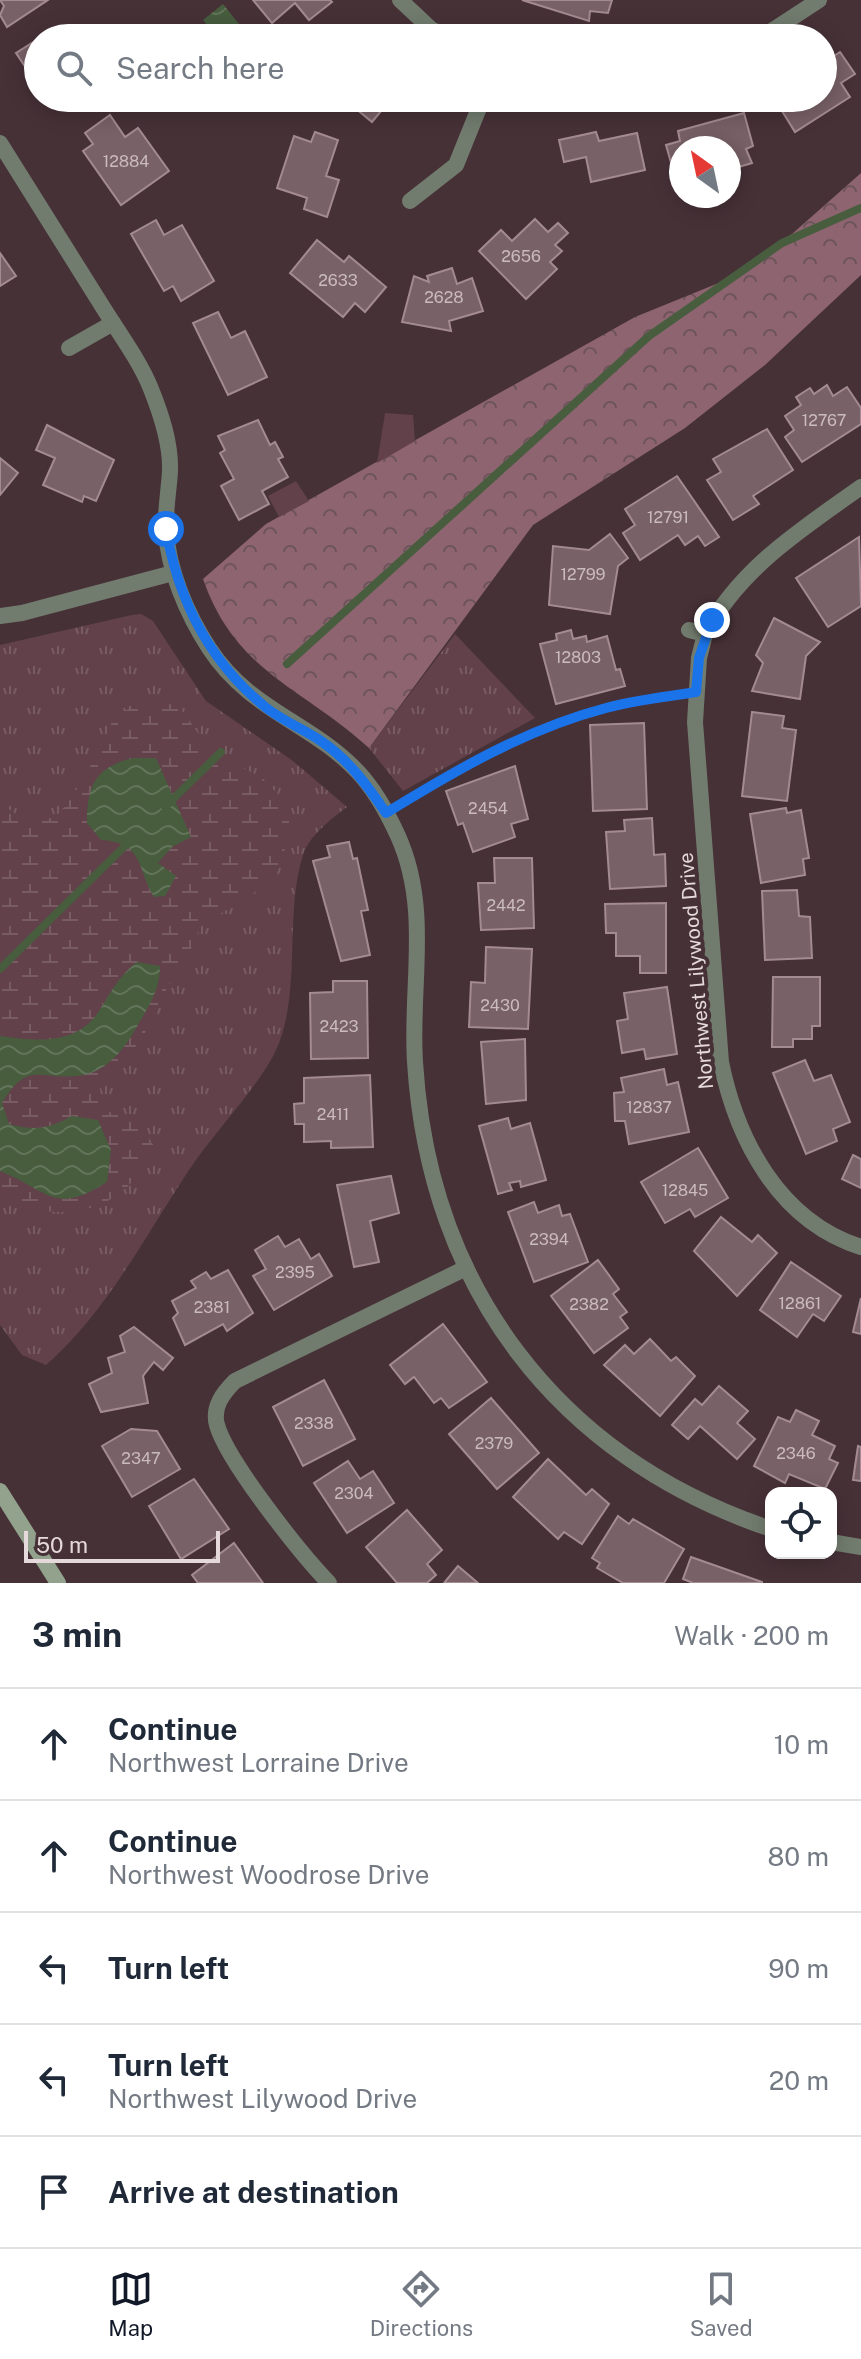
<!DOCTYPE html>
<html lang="en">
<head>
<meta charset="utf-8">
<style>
	:root { --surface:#fff; --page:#f2f2f3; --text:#1f2937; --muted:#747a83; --line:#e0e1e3; --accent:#111827 }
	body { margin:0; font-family:"Public Sans",sans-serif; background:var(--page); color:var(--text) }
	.controls { position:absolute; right:24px; bottom:24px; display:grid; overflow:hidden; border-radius:16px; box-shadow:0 4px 20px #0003 }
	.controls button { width:72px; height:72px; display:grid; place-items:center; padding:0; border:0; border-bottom:2px solid var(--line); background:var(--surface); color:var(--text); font:40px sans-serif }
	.compass { position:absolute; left:669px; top:136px; width:72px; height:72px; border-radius:50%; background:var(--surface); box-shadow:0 4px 20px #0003; rotate:327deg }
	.scale { position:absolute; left:24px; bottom:20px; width:196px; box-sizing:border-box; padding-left:8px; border:4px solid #e6d9dc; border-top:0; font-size:22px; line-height:28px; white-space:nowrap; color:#e6d9dc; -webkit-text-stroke:6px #463137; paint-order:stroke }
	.stop { position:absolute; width:24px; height:24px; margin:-18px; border:6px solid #1a73e8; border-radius:50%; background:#fff }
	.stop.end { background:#1a73e8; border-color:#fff; box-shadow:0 2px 8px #0008 }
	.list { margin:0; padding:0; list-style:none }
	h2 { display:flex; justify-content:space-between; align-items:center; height:104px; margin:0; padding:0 32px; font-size:34px }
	h2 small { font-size:26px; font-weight:400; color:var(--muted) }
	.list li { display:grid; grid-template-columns:52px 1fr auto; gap:24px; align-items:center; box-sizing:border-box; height:112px; padding:0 32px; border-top:2px solid var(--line) }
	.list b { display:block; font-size:30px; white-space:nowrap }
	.list p { margin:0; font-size:26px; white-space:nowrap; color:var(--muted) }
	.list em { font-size:26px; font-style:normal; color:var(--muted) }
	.icon { flex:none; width:44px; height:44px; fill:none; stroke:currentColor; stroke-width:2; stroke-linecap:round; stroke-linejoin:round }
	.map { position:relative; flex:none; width:861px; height:1583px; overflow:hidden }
	.search { position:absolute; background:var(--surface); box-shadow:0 4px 20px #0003; left:24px; right:24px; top:24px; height:88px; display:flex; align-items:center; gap:20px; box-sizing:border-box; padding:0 28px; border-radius:44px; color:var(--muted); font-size:30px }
	.sheet { height:664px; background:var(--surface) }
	nav { display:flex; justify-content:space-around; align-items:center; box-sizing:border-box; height:112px; border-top:2px solid var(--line); background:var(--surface); font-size:22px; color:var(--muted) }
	nav a { display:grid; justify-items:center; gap:4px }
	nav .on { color:var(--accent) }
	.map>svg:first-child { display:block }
</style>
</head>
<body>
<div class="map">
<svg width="861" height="1583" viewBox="0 0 861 1583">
	<defs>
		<pattern id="grass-tufts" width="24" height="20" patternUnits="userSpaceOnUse" patternTransform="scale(2)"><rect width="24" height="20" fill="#62414a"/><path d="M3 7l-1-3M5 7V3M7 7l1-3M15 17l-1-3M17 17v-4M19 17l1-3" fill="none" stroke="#785c64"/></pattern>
		<pattern id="forest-crowns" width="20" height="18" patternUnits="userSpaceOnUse" patternTransform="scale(2)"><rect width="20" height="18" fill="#8d646f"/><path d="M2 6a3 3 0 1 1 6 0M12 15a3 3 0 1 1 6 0" fill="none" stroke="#6d545b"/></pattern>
		<pattern id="wetland-marsh" width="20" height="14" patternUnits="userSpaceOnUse" patternTransform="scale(2)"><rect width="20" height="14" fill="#62414a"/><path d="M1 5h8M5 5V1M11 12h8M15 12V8" fill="none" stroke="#785c64"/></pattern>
		<pattern id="water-waves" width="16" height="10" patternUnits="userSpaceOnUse" patternTransform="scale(2)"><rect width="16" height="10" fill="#475d3e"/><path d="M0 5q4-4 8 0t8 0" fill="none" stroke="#627459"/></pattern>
	</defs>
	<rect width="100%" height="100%" fill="#463137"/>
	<g fill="url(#grass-tufts)">
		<path d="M132,615L141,614L153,621L206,701L293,761L347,807C331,819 309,836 303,855C283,918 304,1000 272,1058C249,1098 214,1132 189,1170C146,1235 105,1314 46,1365L22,1355L0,1325V645Z"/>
		<path d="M455,634L535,718L403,791L369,748Z"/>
	</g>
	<path fill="url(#forest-crowns)" d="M861,173V275L765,365L685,428L533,525L369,748C302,687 236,673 203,579L266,524L635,317L726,280L792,234Z"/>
	<path fill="url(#wetland-marsh)" d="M157,702L179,706L205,743L223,758L261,777L277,793L288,812L290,834L276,876L242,902L202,923L185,963L171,980L142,1039L100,1088L102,1110C127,1117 141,1123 154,1146C126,1214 64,1226 0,1198V1007L7,1004L0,992V802C16,816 36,828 57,815C71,806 108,735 114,717L134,706Z"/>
	<g fill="#62414a">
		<path d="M385,413L413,415L415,441L377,463Z"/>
		<path d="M296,481L309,501L279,517L268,496Z"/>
	</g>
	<g fill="url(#water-waves)">
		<path d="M223,4L250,38H218L203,20Z"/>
		<path d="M133,758H156L191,837L172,847L158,863L176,876L165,896L154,897C136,866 144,843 101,840L87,823C87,786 95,767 133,758Z"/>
		<path d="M137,962L160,966C160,989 151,1002 139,1023C126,1047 107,1074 76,1076C39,1079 27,1061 2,1103L9,1124C34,1131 49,1129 72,1116L98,1120L111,1150L107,1182C53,1216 50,1191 0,1171V1036C34,1041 77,1046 99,1011C112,991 118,977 137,962Z"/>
	</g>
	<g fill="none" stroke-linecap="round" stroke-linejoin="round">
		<g stroke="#475d3e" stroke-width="8">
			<path d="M287,664L649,336L782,243L861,208"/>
			<path d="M165,807L221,752"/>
			<path d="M0,969L132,839"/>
		</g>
	</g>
	<g fill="#786167" stroke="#a38b91" stroke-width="2">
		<path d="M0,0H48L7,27L0,15L4,6Z"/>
		<path d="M253,0H330L332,2L309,20L295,3L272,23Z"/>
		<path d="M522,0H612L608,13L590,11L589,21Z"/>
		<path d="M38,39V72L32,77L16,53Z"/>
		<path d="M840,52L855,74L841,83L850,97L795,132L774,98H823V63Z"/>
		<path d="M343,98H392L372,122Z"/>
		<path d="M744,113L753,146L746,149L752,163L729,170V148H681V175L675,177L666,145L680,141L678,131Z"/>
		<path d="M110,115L125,137L138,128L169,171L121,205L83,151L93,144L85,133Z"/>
		<path d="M315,132L338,140L326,176L339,180L327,217L304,209L307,198L277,188L294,136L311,142Z"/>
		<path d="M596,132L599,141L637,133L645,170L591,182L586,157L564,162L559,140Z"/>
		<path d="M535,219L548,232L558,223L568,233L555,245L562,251L550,262L557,269L526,299L479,251L501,230L512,241Z"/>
		<path d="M156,220L164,235L182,225L214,281L181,301L173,286L164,291L131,234Z"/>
		<path d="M317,240L344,262L349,256L386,287L365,312L355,303L343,317L290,273Z"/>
		<path d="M0,253L16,276L0,286Z"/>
		<path d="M452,268L457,284L472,278L483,311L449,321L451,331L402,322L414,276L429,282L427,276Z"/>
		<path d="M218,312L231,338L245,331L267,377L228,395L193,323Z"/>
		<path d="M827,385L833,396L847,387L861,408V424L802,462L785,437L794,430L785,416L801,405L796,397L810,388L814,394Z"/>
		<path d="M258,420L270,445L275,442L283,457L278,459L288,477L262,491L269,504L239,520L221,486L234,479L220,453L225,450L218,436Z"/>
		<path d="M47,425L114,460L96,501L84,496L82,502L43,485L55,458L36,450Z"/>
		<path d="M767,429L793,470L753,496L759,504L733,520L707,480L721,472L713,459Z"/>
		<path d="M0,458L18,473L0,495Z"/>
		<path d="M677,476L719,537L705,546L698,536L685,545L678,535L640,560L623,533L635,525L625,509Z"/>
		<path d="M610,534L628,558L618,566L610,614L549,605L553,546L589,550Z"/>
		<path d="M859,537L861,606L828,627L796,578Z"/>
		<path d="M774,618L820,642L806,656L800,699L752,691L763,663L756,655Z"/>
		<path d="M571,630L573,639L586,636L587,642L607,636L616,670L620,669L625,686L556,704L540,644L557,640L556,634Z"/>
		<path d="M752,712L784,716L782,728L796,730L787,801L742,796Z"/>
		<path d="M644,723L647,809L593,811L590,725Z"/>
		<path d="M515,766L528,819L511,824L515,837L473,852L463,823L458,825L446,791Z"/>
		<path d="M786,808L787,813L801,810L809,858L803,859L805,875L761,883L750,814Z"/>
		<path d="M652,818L654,855L665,854L666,886L610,889L606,832L625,831L624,820Z"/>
		<path d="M349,842L353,859L357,858L368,910L361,911L370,955L341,961L313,861L330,857L327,846Z"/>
		<path d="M494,858H532L534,928L481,930L478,883H495Z"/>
		<path d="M797,890L799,916L810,917L812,958L765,960L762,891Z"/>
		<path d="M666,903V973H640V956H616V933H606L605,904Z"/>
		<path d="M486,947L532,949L528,1029L469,1027L471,982L485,983Z"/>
		<path d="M773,977H820V1026H812V1039H793V1047H772Z"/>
		<path d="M333,981H367L368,1058L311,1059L310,993L333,992Z"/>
		<path d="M667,987L677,1054L646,1059L644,1049L622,1053L617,1021L628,1019L624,993Z"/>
		<path d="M525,1039L526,1100L486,1104L481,1042Z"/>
		<path d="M805,1060L814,1081L831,1075L850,1122L833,1129L837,1141L806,1154L773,1073Z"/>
		<path d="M664,1069L667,1085L678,1082L689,1132L629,1144L625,1121H615L614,1093L624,1092L621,1078Z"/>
		<path d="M370,1075L373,1147L331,1148V1141L304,1142V1124H295L294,1104L304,1103V1078Z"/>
		<path d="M508,1118L511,1129L530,1123L546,1180L521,1187L520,1181L509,1183L512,1190L498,1194L479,1126Z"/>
		<path d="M698,1148L728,1198L695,1217L690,1209L665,1223L641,1182Z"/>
		<path d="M853,1155L861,1159V1188L842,1179Z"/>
		<path d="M391,1176L399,1213L370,1221L379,1262L354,1267L337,1185Z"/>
		<path d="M534,1202L538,1213L559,1205L562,1216L570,1214L588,1262L534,1282L508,1212Z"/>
		<path d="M721,1217L752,1242L758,1235L777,1253L737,1296L694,1251Z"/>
		<path d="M278,1236L285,1247L299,1239L311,1259L319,1254L332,1276L274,1310L253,1276L266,1269L255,1250Z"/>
		<path d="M598,1260L619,1289L613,1294L627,1312L620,1317L628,1328L594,1353L551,1296Z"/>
		<path d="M791,1262L841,1296L824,1321L813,1314L797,1337L760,1310Z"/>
		<path d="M228,1270L253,1313L227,1331L223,1324L185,1345L173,1318L178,1313L172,1301L196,1288L191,1281L206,1272L211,1279Z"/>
		<path d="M861,1298V1334L853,1332Z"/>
		<path d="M443,1324L487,1382L449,1408L441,1398L434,1403L414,1377L405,1384L390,1365Z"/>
		<path d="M134,1327L173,1358L163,1370L154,1362L143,1376L148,1403L101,1412L89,1384L112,1373L108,1358L125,1352L120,1336Z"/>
		<path d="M650,1339L671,1361L676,1357L695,1376L660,1416L604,1365L625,1345L634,1354Z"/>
		<path d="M324,1380L355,1439L303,1466L273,1407Z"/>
		<path d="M719,1386L748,1411L737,1423L755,1439L737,1459L700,1426L688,1439L672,1425L695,1399L702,1405Z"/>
		<path d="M491,1398L539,1453L497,1489L449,1434Z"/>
		<path d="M796,1410L819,1421L812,1435L835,1446L829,1459L838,1463L825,1489L789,1474L785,1483L754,1466L778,1417L790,1422Z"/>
		<path d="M131,1429L157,1431L180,1469L132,1497L102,1446Z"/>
		<path d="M858,1446L861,1447V1481L853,1480Z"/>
		<path d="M548,1459L586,1495L592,1489L609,1504L582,1544L564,1532L558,1539L513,1497Z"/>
		<path d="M348,1461L360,1479L373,1471L394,1503L347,1533L314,1483Z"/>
		<path d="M194,1479L229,1529L181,1559L149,1506Z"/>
		<path d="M407,1510L442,1550L427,1564L436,1575L427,1583H397L366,1547Z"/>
		<path d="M618,1516L629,1524L633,1519L684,1549L664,1583H623L597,1568L600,1563L592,1558Z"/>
		<path d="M234,1543L263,1583H198L192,1575Z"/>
		<path d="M691,1557L762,1582V1583H693L683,1579Z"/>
		<path d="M458,1566L478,1583H444Z"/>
	</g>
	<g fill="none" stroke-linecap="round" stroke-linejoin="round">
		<path stroke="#97868a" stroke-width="5" stroke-dasharray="4 4" stroke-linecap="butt" d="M401,804C465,764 532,726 606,708C630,702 655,699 679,695"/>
		<g stroke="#727c6e" stroke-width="16">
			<path d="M400,0L431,29L448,38"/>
			<path d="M761,38L819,0"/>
			<path d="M0,143C33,196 66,248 99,301C116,329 139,359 151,389C161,414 171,443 170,471C169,490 165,510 166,530C168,570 187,614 209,648C250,711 311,722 358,772C374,789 388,814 398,836C431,909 410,986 415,1062C429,1287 557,1457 771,1529"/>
			<path d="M410,201L456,165L483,98"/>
			<path d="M69,348L113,323"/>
			<path d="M0,616L22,613L173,573"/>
			<path d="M689,630L705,634L699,658L695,722L721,1062C737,1140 779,1221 861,1247"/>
			<path d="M705,634C740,568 802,529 861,487"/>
			<path d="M831,1542L861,1547"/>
			<path d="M329,1583C301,1554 227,1461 217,1425C212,1407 223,1393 235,1381L466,1268"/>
		</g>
		<path stroke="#92a28c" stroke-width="16" d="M0,1491L58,1583"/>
	</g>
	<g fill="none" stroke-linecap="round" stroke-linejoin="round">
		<path stroke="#1a73e8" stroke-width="10" d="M166,529C178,599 208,660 264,706C281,720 303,729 321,741C349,760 367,785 386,813C456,770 526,729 606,708C635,700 666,697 696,692L699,658L712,620"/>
	</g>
	<g text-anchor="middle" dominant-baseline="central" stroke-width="8" stroke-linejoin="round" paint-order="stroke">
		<g font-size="16" fill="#cabbbf">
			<text x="126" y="161">12884</text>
			<text x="521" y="256">2656</text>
			<text x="338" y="280">2633</text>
			<text x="444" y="297">2628</text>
			<text x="824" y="420">12767</text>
			<text x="668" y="517">12791</text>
			<text x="583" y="574">12799</text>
			<text x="578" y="657">12803</text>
			<text x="488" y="808">2454</text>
			<text x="506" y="905">2442</text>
			<text x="500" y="1005">2430</text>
			<text x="339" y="1026">2423</text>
			<text x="649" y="1107">12837</text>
			<text x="333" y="1114">2411</text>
			<text x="685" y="1190">12845</text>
			<text x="549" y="1239">2394</text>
			<text x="295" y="1272">2395</text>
			<text x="800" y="1303">12861</text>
			<text x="589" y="1304">2382</text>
			<text x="212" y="1307">2381</text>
			<text x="314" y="1423">2338</text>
			<text x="494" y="1443">2379</text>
			<text x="796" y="1453">2346</text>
			<text x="141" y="1458">2347</text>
			<text x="354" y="1493">2304</text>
		</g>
		<g font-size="20" fill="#e6d9dc" stroke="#463137">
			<text transform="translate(696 971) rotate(-95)">Northwest Lilywood Drive</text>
		</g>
	</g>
</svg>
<div class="controls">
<button><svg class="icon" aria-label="locate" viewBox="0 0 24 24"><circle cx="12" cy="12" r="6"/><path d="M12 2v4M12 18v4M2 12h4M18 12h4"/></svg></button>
</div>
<svg class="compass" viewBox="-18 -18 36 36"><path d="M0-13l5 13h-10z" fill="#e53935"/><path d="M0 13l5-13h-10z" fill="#747a83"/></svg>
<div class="scale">50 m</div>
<div class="stop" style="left:166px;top:529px"></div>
<div class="stop end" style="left:712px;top:620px"></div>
<div class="search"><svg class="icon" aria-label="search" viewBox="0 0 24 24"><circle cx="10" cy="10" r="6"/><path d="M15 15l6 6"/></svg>Search here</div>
</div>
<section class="sheet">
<h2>3 min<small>Walk · 200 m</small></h2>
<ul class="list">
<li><svg class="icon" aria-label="ahead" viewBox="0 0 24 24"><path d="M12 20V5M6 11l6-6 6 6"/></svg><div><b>Continue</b><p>Northwest Lorraine Drive</p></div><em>10 m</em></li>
<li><svg class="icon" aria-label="ahead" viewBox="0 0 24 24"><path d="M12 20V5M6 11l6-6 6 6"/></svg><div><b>Continue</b><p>Northwest Woodrose Drive</p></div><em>80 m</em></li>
<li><svg class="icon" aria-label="left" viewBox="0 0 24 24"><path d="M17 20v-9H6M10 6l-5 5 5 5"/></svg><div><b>Turn left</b></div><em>90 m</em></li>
<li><svg class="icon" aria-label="left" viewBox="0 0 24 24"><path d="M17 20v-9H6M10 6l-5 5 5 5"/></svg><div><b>Turn left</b><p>Northwest Lilywood Drive</p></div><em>20 m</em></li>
<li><svg class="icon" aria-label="arrive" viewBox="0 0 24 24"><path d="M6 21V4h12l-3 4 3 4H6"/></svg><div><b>Arrive at destination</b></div></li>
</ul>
</section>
<nav>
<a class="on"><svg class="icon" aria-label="map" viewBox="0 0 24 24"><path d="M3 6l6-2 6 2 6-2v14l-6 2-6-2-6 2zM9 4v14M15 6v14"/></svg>Map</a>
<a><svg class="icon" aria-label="directions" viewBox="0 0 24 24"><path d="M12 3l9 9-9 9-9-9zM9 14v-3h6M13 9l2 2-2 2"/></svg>Directions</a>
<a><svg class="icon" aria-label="saved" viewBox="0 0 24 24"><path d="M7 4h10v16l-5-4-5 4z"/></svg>Saved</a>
</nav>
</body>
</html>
